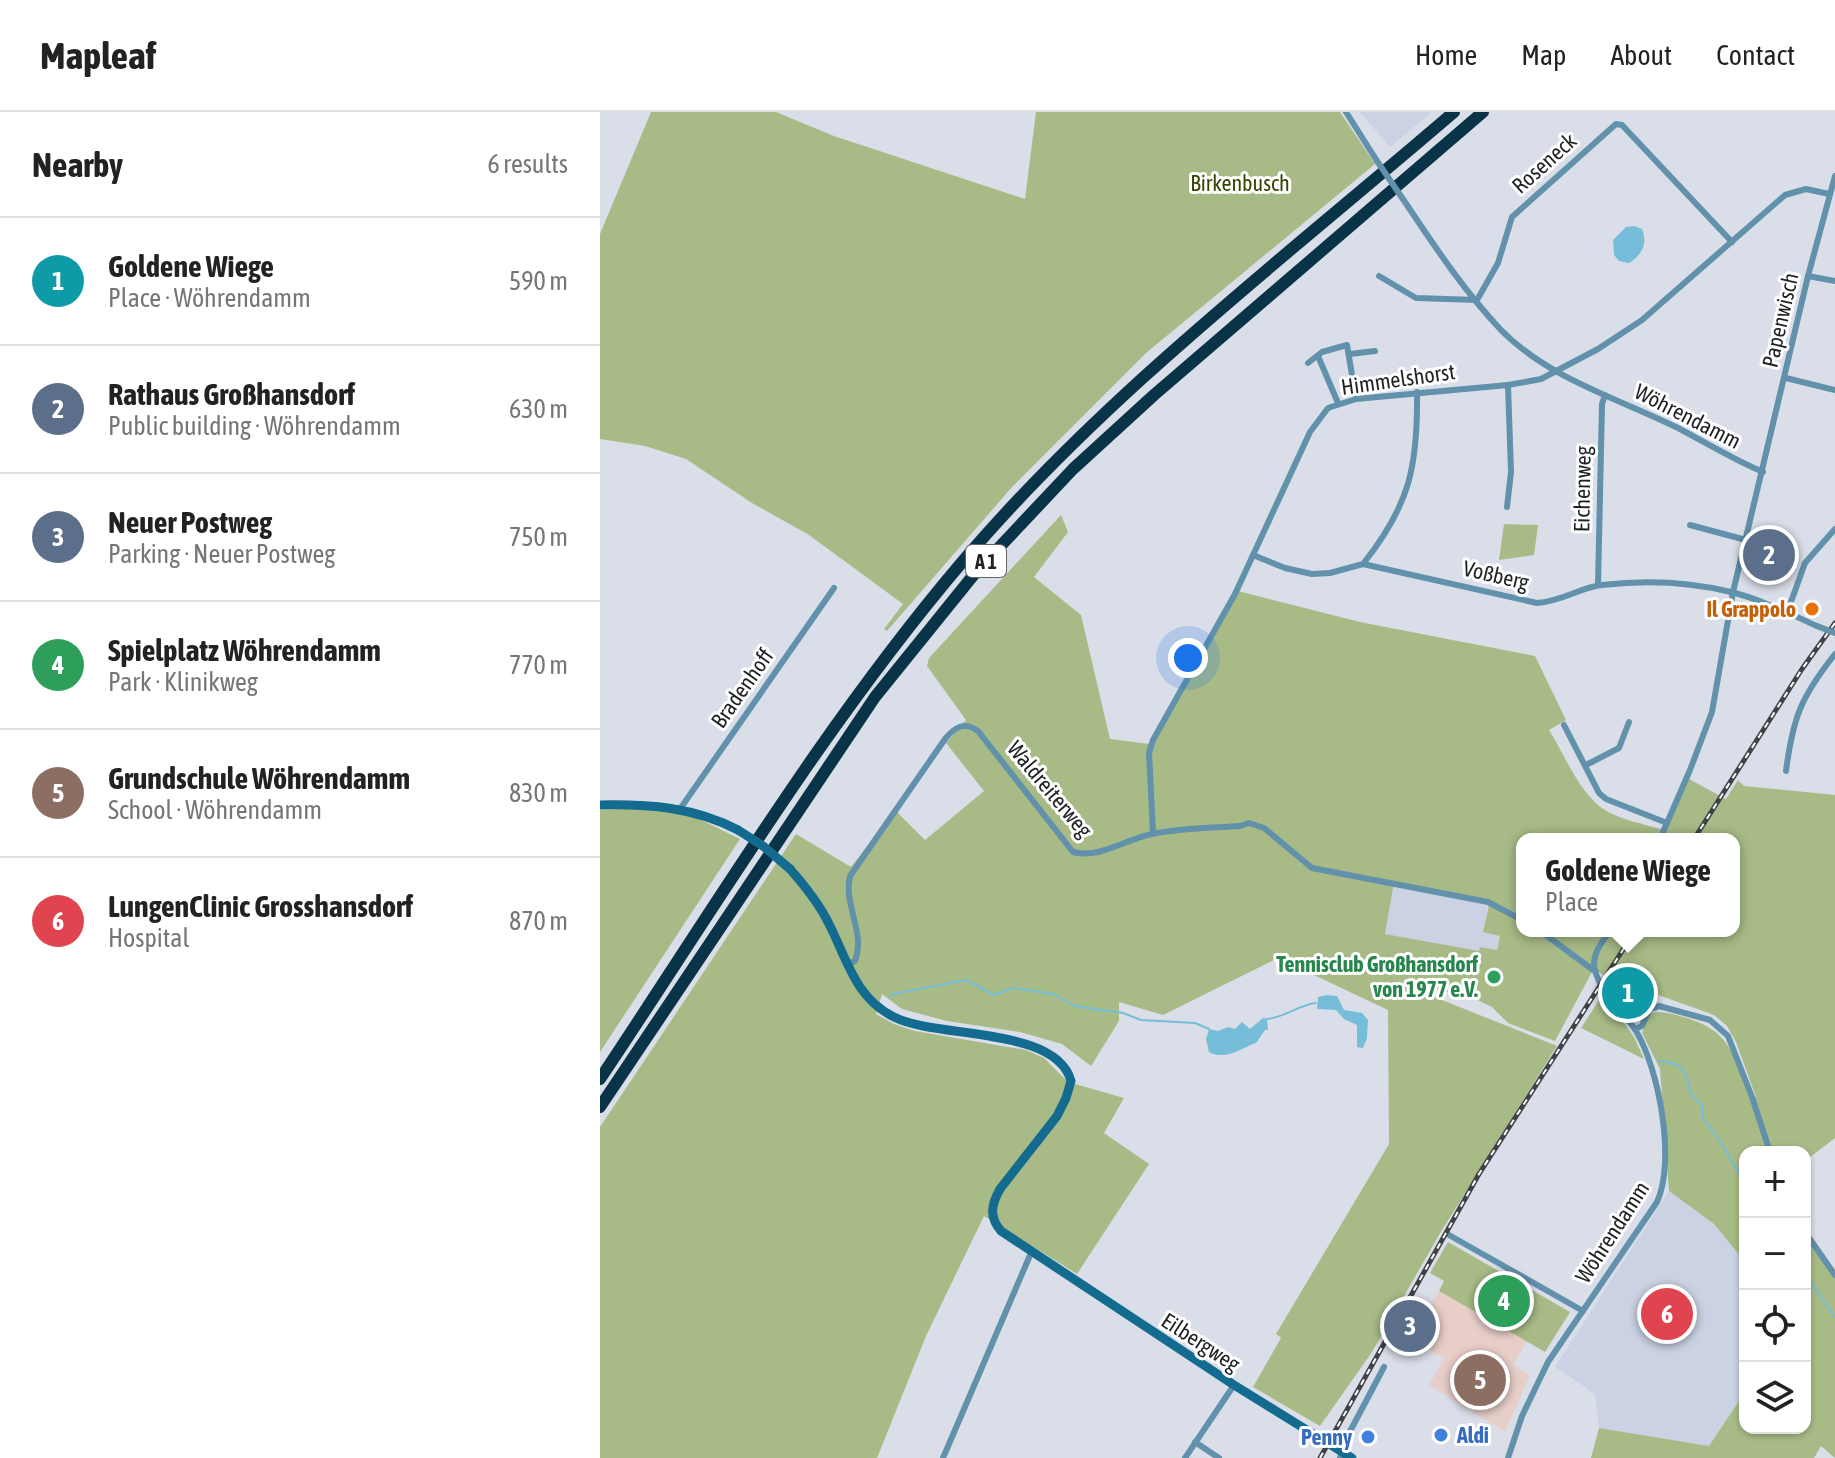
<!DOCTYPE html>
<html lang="en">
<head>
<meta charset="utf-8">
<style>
	:root { --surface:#fff; --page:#f6f6f6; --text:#222; --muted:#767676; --line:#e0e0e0; --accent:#1a73e8 }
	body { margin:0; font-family:"Asap Condensed",sans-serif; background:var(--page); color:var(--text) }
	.controls { position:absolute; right:24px; bottom:24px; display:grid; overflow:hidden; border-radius:16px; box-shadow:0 2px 6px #0004 }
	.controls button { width:72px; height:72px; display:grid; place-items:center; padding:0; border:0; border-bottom:2px solid var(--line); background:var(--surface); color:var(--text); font:40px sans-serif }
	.you { position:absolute; left:588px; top:546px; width:28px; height:28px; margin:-20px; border:6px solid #fff; border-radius:50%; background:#1a73e8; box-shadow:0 0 0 12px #1a73e833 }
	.badge { display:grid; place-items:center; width:52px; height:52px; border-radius:50%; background:var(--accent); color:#fff; font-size:26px; font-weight:700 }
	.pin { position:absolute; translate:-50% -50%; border:4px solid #fff; box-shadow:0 2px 8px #0006 }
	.popup { position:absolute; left:916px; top:721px; width:224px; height:104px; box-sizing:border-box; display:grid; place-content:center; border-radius:16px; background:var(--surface); filter:drop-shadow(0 2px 6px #0005); font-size:26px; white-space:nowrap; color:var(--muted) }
	.popup b { font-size:30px; color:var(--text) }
	.popup::after { content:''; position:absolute; left:50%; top:100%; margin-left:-16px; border:16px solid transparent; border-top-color:var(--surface) }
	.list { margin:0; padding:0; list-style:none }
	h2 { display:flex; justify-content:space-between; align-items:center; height:104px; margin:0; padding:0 32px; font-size:34px }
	h2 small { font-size:26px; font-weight:400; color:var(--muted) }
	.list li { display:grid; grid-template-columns:52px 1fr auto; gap:24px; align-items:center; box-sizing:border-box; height:128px; padding:0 32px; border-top:2px solid var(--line) }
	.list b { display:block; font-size:30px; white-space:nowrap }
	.list p { margin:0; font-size:26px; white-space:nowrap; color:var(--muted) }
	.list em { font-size:26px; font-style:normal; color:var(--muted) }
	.icon { flex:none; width:44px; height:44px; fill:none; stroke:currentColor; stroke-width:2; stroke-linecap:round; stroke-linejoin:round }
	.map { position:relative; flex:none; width:1235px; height:1346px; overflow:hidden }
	header { display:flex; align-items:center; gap:48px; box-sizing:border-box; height:112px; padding:0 40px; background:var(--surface); border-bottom:2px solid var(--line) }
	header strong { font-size:38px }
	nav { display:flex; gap:44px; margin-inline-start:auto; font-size:28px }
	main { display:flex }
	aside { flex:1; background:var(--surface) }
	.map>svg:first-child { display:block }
</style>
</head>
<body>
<header>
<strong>Mapleaf</strong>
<nav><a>Home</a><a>Map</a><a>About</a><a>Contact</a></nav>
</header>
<main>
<aside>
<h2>Nearby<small>6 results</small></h2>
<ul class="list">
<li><span class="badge" style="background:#0f9aa8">1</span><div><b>Goldene Wiege</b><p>Place · Wöhrendamm</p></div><em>590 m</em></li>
<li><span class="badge" style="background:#5c6f8a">2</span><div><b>Rathaus Großhansdorf</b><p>Public building · Wöhrendamm</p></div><em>630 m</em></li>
<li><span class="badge" style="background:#5c6f8a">3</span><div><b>Neuer Postweg</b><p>Parking · Neuer Postweg</p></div><em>750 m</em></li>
<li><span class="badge" style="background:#2e9e5b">4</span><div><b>Spielplatz Wöhrendamm</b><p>Park · Klinikweg</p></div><em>770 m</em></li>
<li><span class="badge" style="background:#8d6e63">5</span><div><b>Grundschule Wöhrendamm</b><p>School · Wöhrendamm</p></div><em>830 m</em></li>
<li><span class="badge" style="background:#e0444e">6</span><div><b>LungenClinic Grosshansdorf</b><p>Hospital</p></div><em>870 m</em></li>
</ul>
</aside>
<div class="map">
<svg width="1235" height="1346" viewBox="0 0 1235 1346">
	<rect width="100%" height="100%" fill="#dadee8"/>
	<g fill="#cad2e3">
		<path d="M760,0H832L790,35Z"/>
		<path d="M793,775L888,793L883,820L900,824L897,838L880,835L879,840L785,822Z"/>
		<path d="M1069,1079L1114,1112L1145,1150V1280L1109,1334L999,1316L995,1282L955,1255Z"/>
	</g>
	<path fill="#e8cec8" d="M839,1179L927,1229L913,1253L930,1263L905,1320L829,1273L844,1247L811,1226Z"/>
	<g fill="#a8bb86">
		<path d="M51,0H176L234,24L425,87L436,0H740L775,52L546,241L412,375L287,519L284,517L303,492L209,423L152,391L86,347L45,334L0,327V122Z"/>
		<path d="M461,403L468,420L434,465L481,503L510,627L550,632L638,479L760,510L935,544L966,608L949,618C964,642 976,673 997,692C1011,706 1041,711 1060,717L1068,713L1089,667L1126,687L1138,668L1144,674L1235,683V1026L1205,1049V1040H1145V1150L1114,1112L1069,1079L1060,957L1042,921L1050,901C1064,899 1073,902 1087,906C1133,921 1132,943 1149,984L1156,985L1136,930L1127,914L1114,903L1050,880H1021L996,857L944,819H1134V727H922V805L887,787L794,770L785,822L879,839L880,835L897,838L900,824L883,820L889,793L922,811V819H934L992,860L955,929L908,911L892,895L869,884L802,872L957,934L839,1123L772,1240L720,1314L653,1275L681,1226L676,1222L789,1032L788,898L678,846L563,903L519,890V909L491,954L462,932L420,920L347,909L302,897L282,882L276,902L294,912L315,919L426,938L444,946L468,970L524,986L504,1021L549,1052L477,1162L384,1104L326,1224L277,1346H0V1015L196,722L251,755L295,698L325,728L384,679L346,631L366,608L327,554L329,546Z"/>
		<path d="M904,412L938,413L934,443L899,448Z"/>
		<path d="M37,696L89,702L140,727L0,940V698Z"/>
		<path d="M1003,882L1034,925L1044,947L981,916Z"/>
		<path d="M1205,1120L1235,1163V1346L1221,1334L1214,1346H991L999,1316L1109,1334L1145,1280V1316H1205Z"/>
		<path d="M848,1130L970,1200L945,1240L839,1179L844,1169L830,1161Z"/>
	</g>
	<g fill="#75bdd8">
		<path d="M1034,114L1042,117C1048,132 1042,143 1029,151L1019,149L1014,143L1013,128L1026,115Z"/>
		<path d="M727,883L737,884L744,898L762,901L768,908L767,926L763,936L757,935V913L744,907L736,898L717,897L718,885Z"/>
		<path d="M663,906L667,907L668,918H665L656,931C641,936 626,949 609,940L606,927L609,917L618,919L628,915L635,917L642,910L650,917Z"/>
	</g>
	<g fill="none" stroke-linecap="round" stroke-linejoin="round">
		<g stroke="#75bdd8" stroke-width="2">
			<path d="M289,885L293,882L366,868L394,883L413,876L454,882L474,894L523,901L541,908L595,911L609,917"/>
			<path d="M667,907C686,905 698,893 716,891"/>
			<path d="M1059,949L1069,950L1080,955L1086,963L1091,983L1102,993L1103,1007L1119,1027L1145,1072"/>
			<path d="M1205,1161L1235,1206"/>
		</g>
		<g stroke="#6291ab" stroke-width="6">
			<path d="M746,0L777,49"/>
			<path d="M809,96C837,138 866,181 901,218C948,266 1017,286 1076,315C1105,330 1132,347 1163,360"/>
			<path d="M779,164L816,186L877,188L898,151L912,105L1016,12L1022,13L1132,130"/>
			<path d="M1208,164L1235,169"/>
			<path d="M750,242L775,239"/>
			<path d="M718,244L738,291"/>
			<path d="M708,251L722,240L747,233L756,287"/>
			<path d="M1186,266L1235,278"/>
			<path d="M907,395L911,360L908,273"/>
			<path d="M1090,413L1146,428"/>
			<path d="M653,443L685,456L712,462L730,461L763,452L937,491C963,489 981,475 1002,473C1044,468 1090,470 1131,480C1160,487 1190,502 1217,514"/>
			<path d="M763,452C810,393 818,354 817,280"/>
			<path d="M998,473L1002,292L1005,283"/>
			<path d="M1187,501L1205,451L1235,417"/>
			<path d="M964,613L999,681L1006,687L1067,711"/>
			<path d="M986,653L1019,636L1029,610"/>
			<path d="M1186,659C1193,605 1201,585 1235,542"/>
			<path d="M80,697L234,476"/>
			<path d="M553,721L549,641L553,628L635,482L710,320L728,296L756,287L908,273L941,267L998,237L1042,208L1185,83L1206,77L1229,82"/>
			<path d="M1060,727L1090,658L1112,600L1133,480L1208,164L1235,64"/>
			<path d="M940,819L996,860"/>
			<path d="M247,853L255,849C266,820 243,793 250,764L345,627C355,615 364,609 378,619L473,740C500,747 526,727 552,722C580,716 611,716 640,714L649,711L664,716L712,756L888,790L922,808"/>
			<path d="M1035,917L1042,914L1049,898L1059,894L1110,908L1128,924L1152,985L1170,1040"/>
			<path d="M1205,1120L1235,1163"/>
			<path d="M849,1123L983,1199"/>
			<path d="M595,1330L619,1346"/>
			<path d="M343,1346L431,1141"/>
			<path d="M585,1346L634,1273"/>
			<path d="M740,1346L746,1327L784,1255"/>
			<path d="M908,1346L922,1304L948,1250L1057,1090C1076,1049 1059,957 1036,919C1023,897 996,878 994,852C994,839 1003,829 1010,819"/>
		</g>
		<g stroke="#146b90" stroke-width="9">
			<path d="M0,693C49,692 94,695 138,718"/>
			<path d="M190,757C205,774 219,791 229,812C247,847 255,886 294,905C337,927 456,914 471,969L466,986L457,1004L400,1077C391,1093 389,1105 401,1119L634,1273L752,1346"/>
		</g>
		<g stroke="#093448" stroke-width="12">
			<path d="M0,967C117,792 226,610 363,449C505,282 688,143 854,0"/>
			<path d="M0,995L275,585L376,460L473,357L554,283L883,0"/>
		</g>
		<defs>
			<g id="rail">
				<path d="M1094,727L1202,557L1235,511"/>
				<path d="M720,1346L879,1062L1035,819"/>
			</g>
		</defs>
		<use href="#rail" stroke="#3f4246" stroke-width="5"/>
		<use href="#rail" stroke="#fff" stroke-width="2" stroke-dasharray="6" stroke-linecap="butt"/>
		<g stroke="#6291ab" stroke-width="6">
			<path d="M777,49L809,96"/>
			<path d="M1217,514L1235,521"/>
		</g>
		<path stroke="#146b90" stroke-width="9" d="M138,718L163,734L190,757"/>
	</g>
	<circle fill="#e8710a" stroke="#fff" stroke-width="3" cx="1212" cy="497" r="8"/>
	<circle fill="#2e9e5b" stroke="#fff" stroke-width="3" cx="894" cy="865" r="8"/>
	<g fill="#3f7fe0" stroke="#fff" stroke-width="3">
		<circle cx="841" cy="1323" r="8"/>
		<circle cx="768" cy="1325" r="8"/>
	</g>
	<g text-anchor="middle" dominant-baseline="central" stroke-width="6" stroke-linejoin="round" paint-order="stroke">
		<rect fill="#fff" stroke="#626466" stroke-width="2" x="366" y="433" width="40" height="32" rx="6"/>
		<g font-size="20" font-weight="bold" fill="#1f2124">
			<text x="386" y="449">A 1</text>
		</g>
		<g font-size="22" fill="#1f2124" stroke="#fff">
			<text transform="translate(944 51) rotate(-42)">Roseneck</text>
			<text transform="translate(1180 208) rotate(-77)">Papenwisch</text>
			<text transform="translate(798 267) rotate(-8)">Himmelshorst</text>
			<text transform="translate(1088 304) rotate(27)">Wöhrendamm</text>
			<text transform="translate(982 377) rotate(-89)">Eichenweg</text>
			<text transform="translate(896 463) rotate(13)">Voßberg</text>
			<text transform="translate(142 576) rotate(-55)">Bradenhoff</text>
			<text transform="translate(450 677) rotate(50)">Waldreiterweg</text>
			<text transform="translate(1012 1120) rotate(-57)">Wöhrendamm</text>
			<text transform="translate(601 1230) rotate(33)">Eilbergweg</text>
		</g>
		<g font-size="22" fill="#334500" stroke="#fff">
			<text x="640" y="71">Birkenbusch</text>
		</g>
		<g font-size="22" font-weight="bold" fill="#c56008" stroke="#fff" text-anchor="end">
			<text x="1196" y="497">Il Grappolo</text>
		</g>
		<g font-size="22" font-weight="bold" fill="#27864d" stroke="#fff" text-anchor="end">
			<text x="878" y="852">Tennisclub Großhansdorf<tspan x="878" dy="25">von 1977 e.V.</tspan></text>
		</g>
		<g font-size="22" font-weight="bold" fill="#366cbe" stroke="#fff" text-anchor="start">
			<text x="857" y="1323">Aldi</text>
			<text x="752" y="1325" text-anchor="end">Penny</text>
		</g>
	</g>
</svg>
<div class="controls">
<button>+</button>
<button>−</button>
<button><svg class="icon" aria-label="locate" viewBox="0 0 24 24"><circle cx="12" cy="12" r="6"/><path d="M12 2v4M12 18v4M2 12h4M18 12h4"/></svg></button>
<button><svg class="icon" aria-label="layers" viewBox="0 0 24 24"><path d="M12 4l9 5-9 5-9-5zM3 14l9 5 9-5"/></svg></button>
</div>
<div class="you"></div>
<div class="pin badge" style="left:1028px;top:881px;background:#0f9aa8">1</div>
<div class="popup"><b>Goldene Wiege</b>Place</div>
<div class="pin badge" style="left:1169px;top:443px;background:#5c6f8a">2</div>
<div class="pin badge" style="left:810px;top:1214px;background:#5c6f8a">3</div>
<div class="pin badge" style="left:904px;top:1189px;background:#2e9e5b">4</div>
<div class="pin badge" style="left:880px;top:1268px;background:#8d6e63">5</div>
<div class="pin badge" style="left:1067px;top:1202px;background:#e0444e">6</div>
</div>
</main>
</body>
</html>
